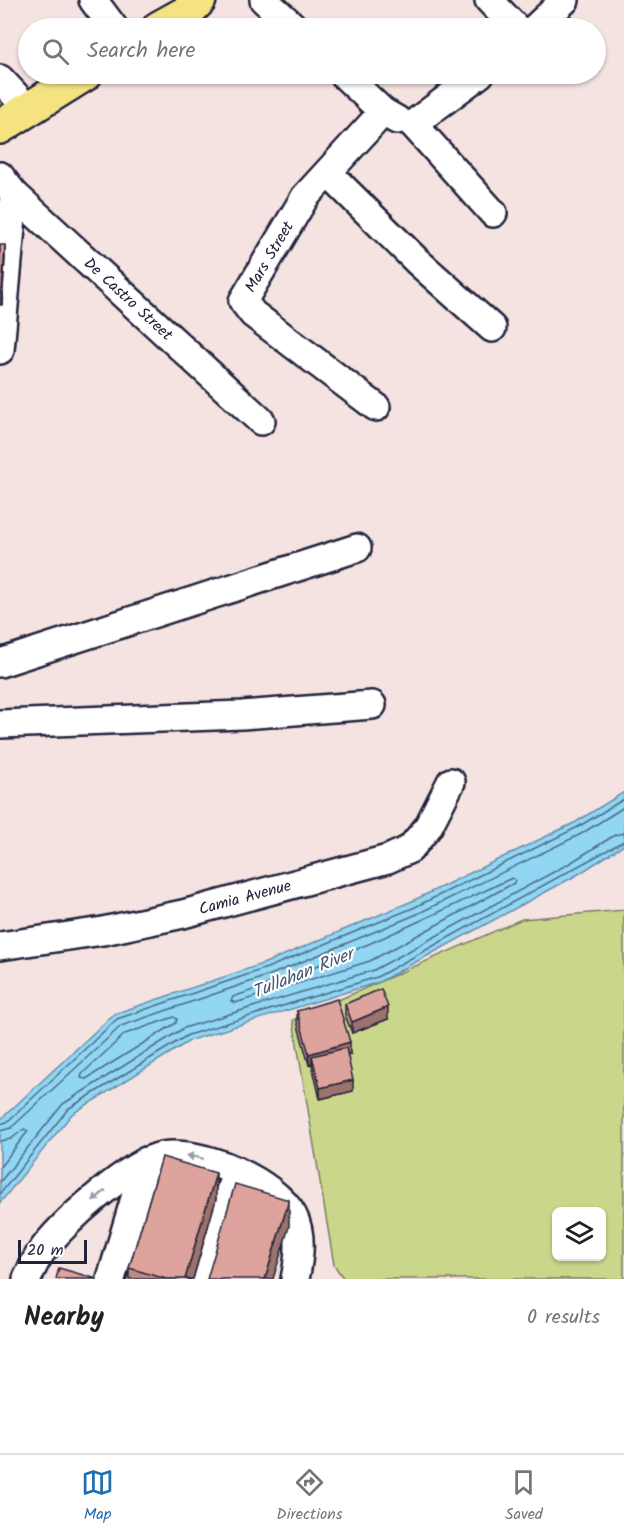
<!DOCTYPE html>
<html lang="en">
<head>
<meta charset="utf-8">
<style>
	:root { --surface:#fff; --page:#f6f6f6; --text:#222; --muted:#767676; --line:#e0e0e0; --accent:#1f6fb2 }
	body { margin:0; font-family:Kalam,sans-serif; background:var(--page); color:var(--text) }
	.controls { position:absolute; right:18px; bottom:18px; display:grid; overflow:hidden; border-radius:9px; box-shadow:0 2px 4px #0004 }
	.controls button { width:54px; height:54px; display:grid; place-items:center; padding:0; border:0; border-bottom:2px solid var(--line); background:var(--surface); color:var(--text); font:30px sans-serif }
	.scale { position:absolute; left:18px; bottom:15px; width:69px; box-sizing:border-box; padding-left:6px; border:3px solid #22223b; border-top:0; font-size:16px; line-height:21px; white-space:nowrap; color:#22223b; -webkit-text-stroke:4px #fff; paint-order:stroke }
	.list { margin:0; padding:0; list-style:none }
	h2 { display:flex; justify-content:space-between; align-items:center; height:78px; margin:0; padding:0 24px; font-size:26px }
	h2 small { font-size:20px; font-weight:400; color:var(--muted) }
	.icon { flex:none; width:33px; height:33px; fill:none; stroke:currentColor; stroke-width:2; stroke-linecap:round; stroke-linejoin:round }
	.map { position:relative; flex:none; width:624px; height:1279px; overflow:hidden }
	.search { position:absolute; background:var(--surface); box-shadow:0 2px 4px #0004; left:18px; right:18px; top:18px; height:66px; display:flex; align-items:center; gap:15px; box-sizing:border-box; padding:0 21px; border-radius:33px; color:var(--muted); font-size:22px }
	.sheet { height:174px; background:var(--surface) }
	nav { display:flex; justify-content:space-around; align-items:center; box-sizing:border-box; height:84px; border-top:2px solid var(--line); background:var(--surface); font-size:16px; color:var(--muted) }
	nav a { display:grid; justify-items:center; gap:3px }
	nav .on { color:var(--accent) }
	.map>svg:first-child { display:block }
</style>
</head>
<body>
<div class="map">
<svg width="624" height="1279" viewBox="0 0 624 1279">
	<rect width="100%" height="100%" fill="#f5e3e1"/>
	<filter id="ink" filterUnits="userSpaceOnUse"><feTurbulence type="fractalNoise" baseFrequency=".0167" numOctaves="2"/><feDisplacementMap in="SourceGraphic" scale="12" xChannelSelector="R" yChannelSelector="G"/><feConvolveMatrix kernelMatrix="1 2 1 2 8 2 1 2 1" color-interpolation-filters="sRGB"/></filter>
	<g filter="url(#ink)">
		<path fill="#cad68a" stroke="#767c62" stroke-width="1.5" fill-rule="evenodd" d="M624,910V1279H344L334,1265L293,1020L522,919ZM556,1212H602V1256H556Z"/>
		<path fill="#91d6f3" stroke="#658ea9" stroke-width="1.5" d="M624,792V845L577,875L379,982L191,1040L72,1114L0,1203V1120L114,1014L265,963L410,902L576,822Z"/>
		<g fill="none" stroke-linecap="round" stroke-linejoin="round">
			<g stroke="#4e6a85" stroke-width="1.5">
				<path d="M512,878L515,880L514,883L370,961L235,1003L231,1001L233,997C329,965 420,921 512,878Z"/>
				<path d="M174,1017L177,1019L176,1023L86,1079L81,1078L82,1074L125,1034Z"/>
				<path d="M0,1124L7,1122L117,1019L267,968L413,908L578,827L624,799"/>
				<path d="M0,1131L11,1128L121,1026L270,975L415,915L581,834L624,807"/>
				<path d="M0,1141L11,1139L24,1129L28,1131L0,1167"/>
				<path d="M0,1182L63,1104L184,1028L374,970L570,863L615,835L624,833"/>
				<path d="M0,1194L68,1109L188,1035L377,977L624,841"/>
			</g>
			<defs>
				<g id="minor">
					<path d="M93,0L114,28"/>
					<path d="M264,0L295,28"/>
					<path d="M489,0L516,28"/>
					<path d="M535,28L565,0"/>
					<path d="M343,74L383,112L397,120"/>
					<path d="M0,79L27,108"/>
					<path d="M413,124L493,213"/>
					<path d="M413,124L480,74"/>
					<path d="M328,173L418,262L492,328"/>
					<path id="s1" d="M0,176L14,194L261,421"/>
					<path d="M0,350L14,194"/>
					<path id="s2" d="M376,407L253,314L243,301L305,197L383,112"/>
					<path d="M0,663L357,548"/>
					<path d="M0,724L242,715L372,705"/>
					<path id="s3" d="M0,946L103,931L183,914L388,859L410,849L428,827L451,782"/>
					<path d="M27,1279C31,1270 36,1259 42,1251C61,1224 131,1162 162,1156C200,1149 275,1181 293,1216C303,1235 299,1260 295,1279"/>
					<path d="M111,1279L146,1161"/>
					<path d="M204,1279L236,1171"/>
				</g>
				<g id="major">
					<path d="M159,28L186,13L199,0"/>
					<path d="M0,127L85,74"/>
				</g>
			</defs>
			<use href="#minor" stroke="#22223b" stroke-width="32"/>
			<use href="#major" stroke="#22223b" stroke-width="38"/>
			<use href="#minor" stroke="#fff" stroke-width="27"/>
			<use href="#major" stroke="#f5e382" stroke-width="33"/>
		</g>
		<g fill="#be8c86" stroke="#22223b" stroke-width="1.5">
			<path d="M0,245L5,257L2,305H0Z"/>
			<path d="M345,1004L388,1019L352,1033L345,1015Z"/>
			<path d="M297,1011L350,1054H347L353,1091L320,1099L312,1064L309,1065L297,1022Z"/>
			<path d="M216,1199L193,1279H129V1268Z"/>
		</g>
		<g fill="#9b726d" stroke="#22223b" stroke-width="1.5">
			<path d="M5,245V257L2,305V293Z"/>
			<path d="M388,1007V1019L352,1033V1022Z"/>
			<path d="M350,1042V1054L314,1064L312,1056V1064L309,1065V1054Z"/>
			<path d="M353,1080V1091L320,1099V1088Z"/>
			<path d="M216,1173V1199L193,1279H185Z"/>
			<path d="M289,1200V1227L273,1279H265Z"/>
		</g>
		<g fill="#dda39c" stroke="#22223b" stroke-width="1.5">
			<path d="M0,245H5L2,293H0Z"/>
			<path d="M381,989L388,1007L352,1022L345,1004Z"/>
			<path d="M337,999L350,1042L309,1054L297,1011Z"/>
			<path d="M346,1048L353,1080L320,1088L312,1056Z"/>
			<path d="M162,1157L216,1173L185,1279H166L129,1268Z"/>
			<path d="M235,1184L289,1200L265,1279H207Z"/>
			<path d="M59,1268L97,1279H56Z"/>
		</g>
		<defs><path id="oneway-solid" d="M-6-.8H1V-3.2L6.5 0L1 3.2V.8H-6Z" transform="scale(1.5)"/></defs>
		<g fill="#9c9ca7">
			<use href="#oneway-solid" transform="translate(195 1157) rotate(-168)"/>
			<use href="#oneway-solid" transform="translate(99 1196) rotate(139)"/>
		</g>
	</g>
	<g text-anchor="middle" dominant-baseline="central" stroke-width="4.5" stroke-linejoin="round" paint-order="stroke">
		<g font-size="16" fill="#22223b" stroke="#fff">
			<text stroke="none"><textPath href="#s2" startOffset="222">Mars Street</textPath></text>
			<text stroke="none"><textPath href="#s1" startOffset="178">De Castro Street</textPath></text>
			<text stroke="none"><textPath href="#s3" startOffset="250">Camia Avenue</textPath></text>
		</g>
		<g font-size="18" font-style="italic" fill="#435872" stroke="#fff">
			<text transform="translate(303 974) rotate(-22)">Tullahan River</text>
		</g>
	</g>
</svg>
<div class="controls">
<button><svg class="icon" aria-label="layers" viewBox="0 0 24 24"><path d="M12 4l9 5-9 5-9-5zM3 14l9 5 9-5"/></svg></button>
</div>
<div class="scale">20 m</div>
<div class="search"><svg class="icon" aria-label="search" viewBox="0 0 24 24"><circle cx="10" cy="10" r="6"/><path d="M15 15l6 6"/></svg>Search here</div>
</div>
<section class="sheet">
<h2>Nearby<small>0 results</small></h2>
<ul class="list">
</ul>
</section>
<nav>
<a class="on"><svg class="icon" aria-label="map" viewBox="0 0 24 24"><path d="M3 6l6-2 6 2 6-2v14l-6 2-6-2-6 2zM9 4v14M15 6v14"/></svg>Map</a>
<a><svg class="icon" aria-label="directions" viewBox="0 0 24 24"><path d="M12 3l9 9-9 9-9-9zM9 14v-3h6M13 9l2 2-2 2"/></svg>Directions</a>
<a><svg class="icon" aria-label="saved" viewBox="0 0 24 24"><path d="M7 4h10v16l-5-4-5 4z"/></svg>Saved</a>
</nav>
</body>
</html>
